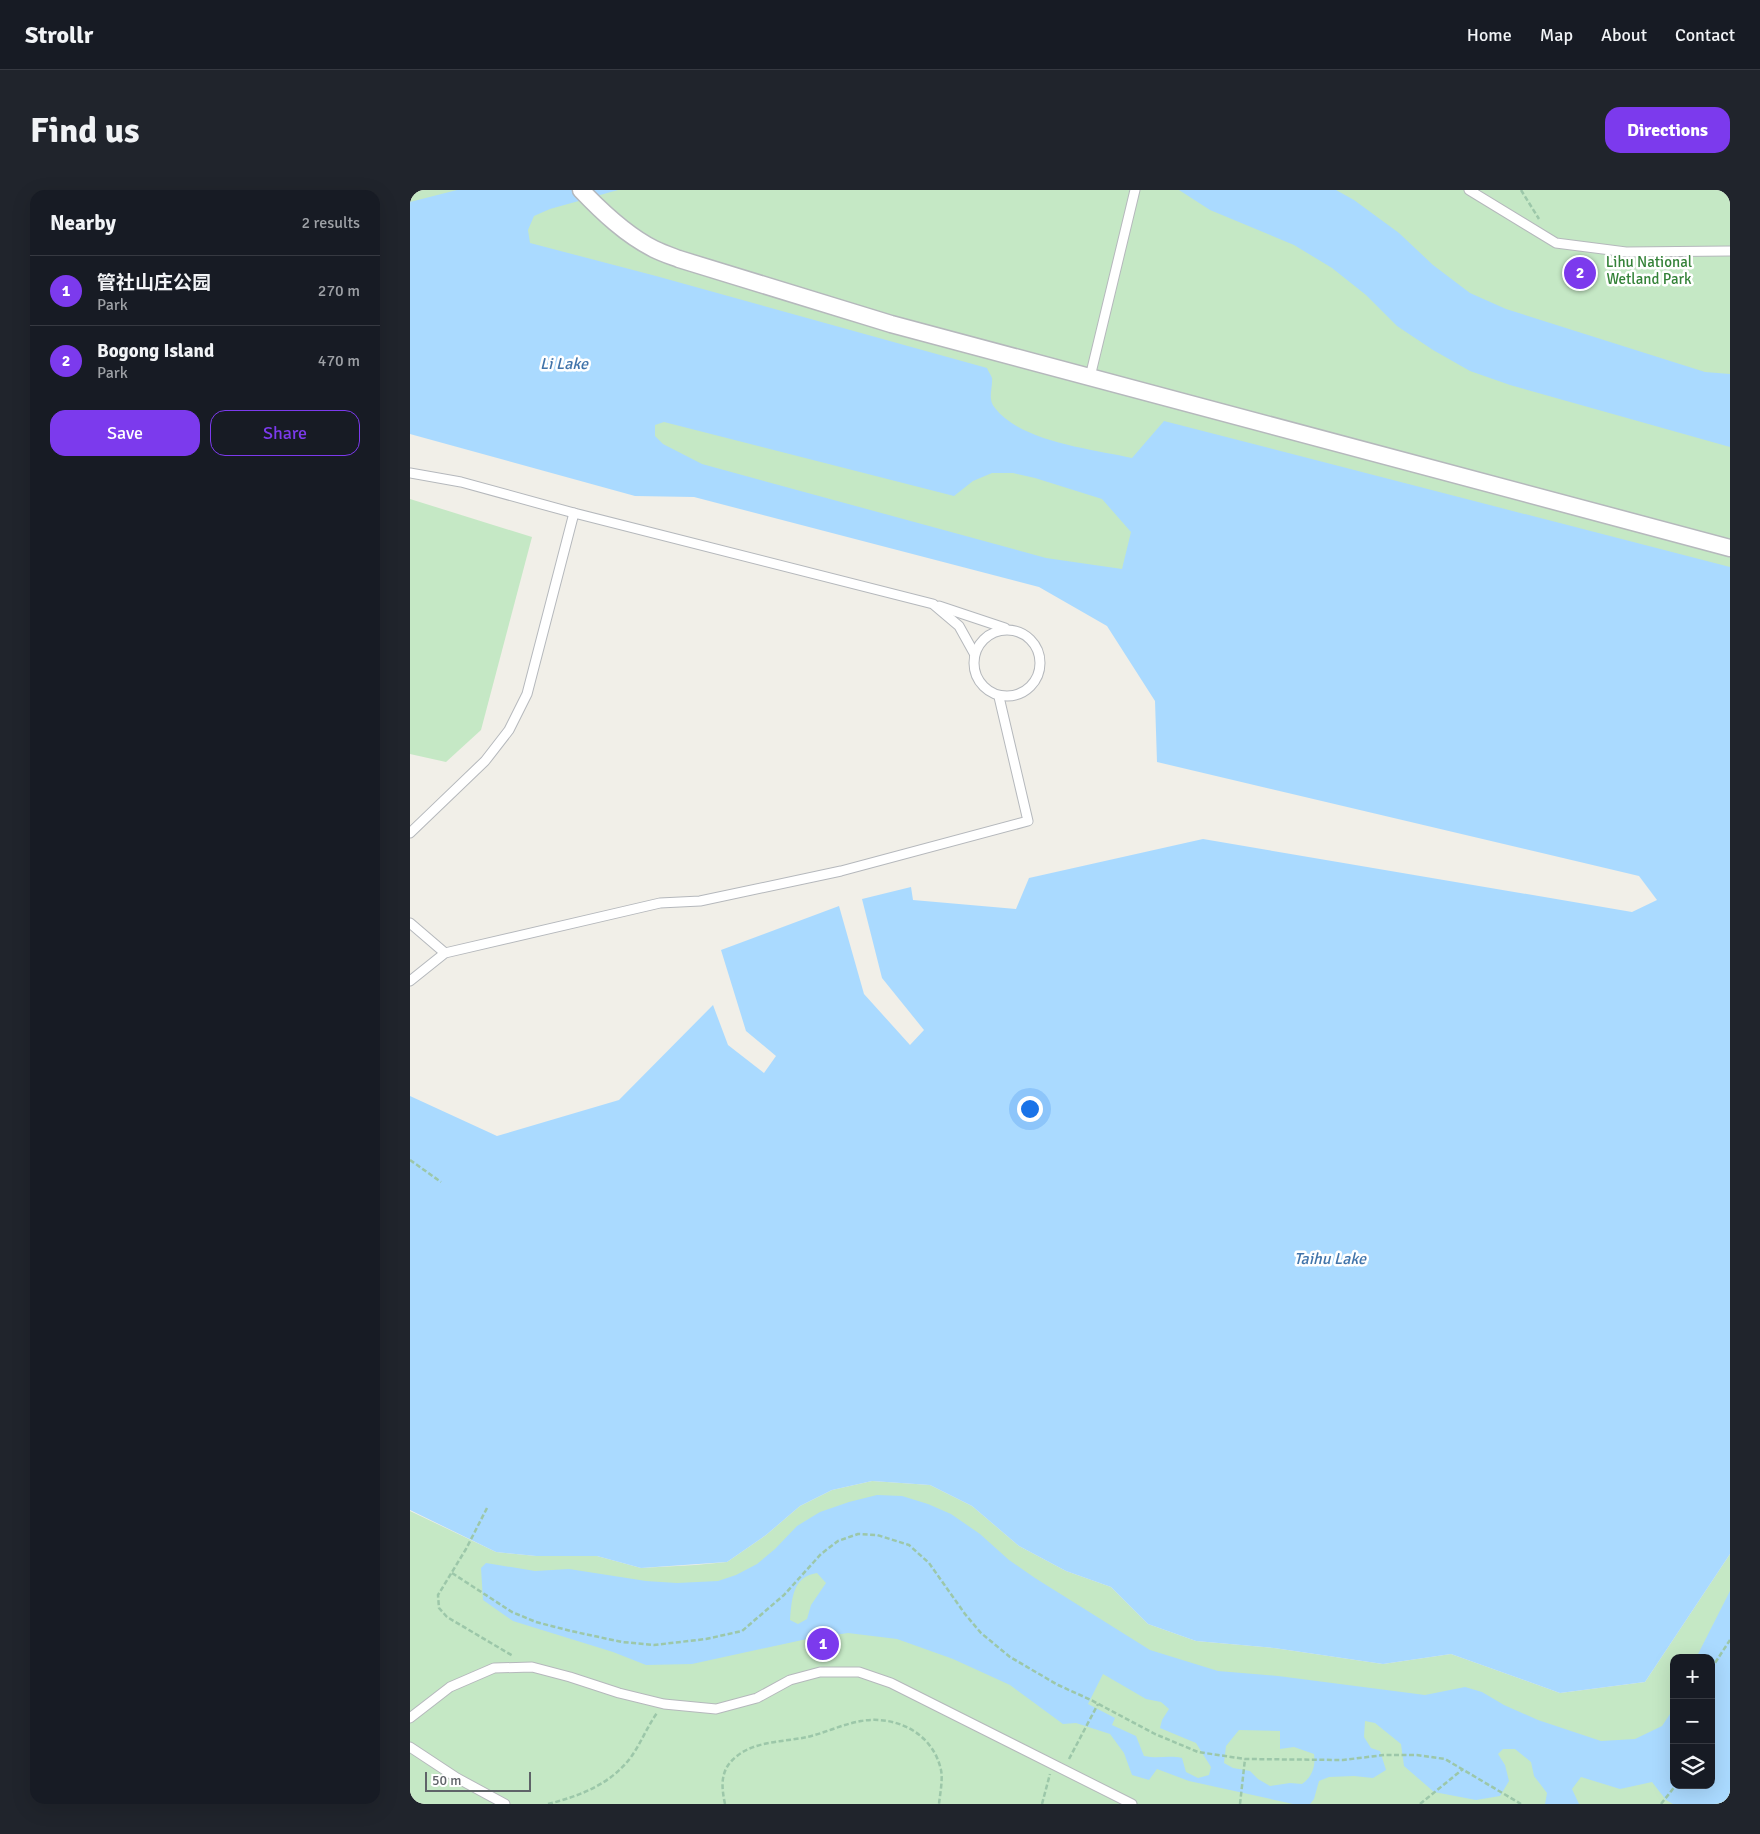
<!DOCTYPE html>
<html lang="en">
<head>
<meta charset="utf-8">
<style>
	:root { --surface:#171b24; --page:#20242c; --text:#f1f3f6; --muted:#9ea1a6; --line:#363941; --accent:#7c3aed }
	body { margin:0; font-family:Signika,"Noto Sans SC",sans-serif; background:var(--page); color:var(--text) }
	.controls { position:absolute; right:15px; bottom:15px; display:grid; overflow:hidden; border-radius:10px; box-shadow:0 5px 20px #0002 }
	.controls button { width:45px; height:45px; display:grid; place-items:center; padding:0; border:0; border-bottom:1px solid var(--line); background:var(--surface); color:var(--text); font:25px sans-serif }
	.scale { position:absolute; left:15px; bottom:12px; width:106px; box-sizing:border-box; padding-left:5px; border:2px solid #5f6368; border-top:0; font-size:14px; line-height:18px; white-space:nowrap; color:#5f6368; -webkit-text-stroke:4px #fff; paint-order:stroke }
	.you { position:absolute; left:619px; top:918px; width:18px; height:18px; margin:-12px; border:4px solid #fff; border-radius:50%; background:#1a73e8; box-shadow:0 0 0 8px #1a73e833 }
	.badge { display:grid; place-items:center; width:32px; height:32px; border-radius:50%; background:var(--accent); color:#fff; font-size:16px; font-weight:700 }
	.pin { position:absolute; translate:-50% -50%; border:2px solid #fff; box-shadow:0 1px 5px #0006 }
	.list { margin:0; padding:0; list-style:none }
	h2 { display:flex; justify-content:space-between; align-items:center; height:65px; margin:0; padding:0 20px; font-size:21px }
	h2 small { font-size:16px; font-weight:400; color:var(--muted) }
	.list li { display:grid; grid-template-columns:32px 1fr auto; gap:15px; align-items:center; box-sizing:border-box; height:70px; padding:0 20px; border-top:1px solid var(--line) }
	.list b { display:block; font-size:19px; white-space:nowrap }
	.list p { margin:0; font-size:16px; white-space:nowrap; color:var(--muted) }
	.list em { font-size:16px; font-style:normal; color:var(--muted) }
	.actions { display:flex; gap:10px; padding:15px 20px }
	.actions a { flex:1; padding:11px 0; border:1px solid var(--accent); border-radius:15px; text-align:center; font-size:18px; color:var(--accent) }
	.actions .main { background:var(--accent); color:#fff }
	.icon { flex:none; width:28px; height:28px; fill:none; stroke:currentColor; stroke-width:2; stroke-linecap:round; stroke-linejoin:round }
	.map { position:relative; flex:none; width:1320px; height:1614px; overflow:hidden; border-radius:15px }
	header { display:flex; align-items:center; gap:30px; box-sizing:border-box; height:70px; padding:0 25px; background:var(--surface); border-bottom:1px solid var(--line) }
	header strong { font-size:24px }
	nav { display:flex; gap:28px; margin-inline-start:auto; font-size:18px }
	.intro { display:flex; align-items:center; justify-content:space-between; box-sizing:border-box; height:120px; padding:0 30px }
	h1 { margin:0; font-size:35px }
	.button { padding:12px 22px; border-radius:15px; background:var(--accent); color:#fff; font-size:18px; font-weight:700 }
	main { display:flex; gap:30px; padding:0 30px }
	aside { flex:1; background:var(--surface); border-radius:15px; box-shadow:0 5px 20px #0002 }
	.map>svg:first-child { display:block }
</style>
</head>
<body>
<header>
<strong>Strollr</strong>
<nav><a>Home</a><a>Map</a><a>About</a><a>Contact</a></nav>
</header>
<div class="intro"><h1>Find us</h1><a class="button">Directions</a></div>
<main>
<aside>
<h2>Nearby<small>2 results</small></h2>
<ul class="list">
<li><span class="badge">1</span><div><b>管社山庄公园</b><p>Park</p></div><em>270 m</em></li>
<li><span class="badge">2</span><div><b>Bogong Island</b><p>Park</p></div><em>470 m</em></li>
</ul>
<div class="actions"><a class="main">Save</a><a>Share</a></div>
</aside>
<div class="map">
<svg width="1320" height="1614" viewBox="0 0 1320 1614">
	<rect width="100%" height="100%" fill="#f1efe8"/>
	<g fill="#c5e8c5" fill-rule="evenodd">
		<path d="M0,0H85L0,25Z"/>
		<path d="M179,0H785L1320,239V399L717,387L653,382L259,270L113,57L112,21Z"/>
		<path d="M842,0H1320V194L1055,115Z"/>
		<path d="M0,309L122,347L71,540L36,572L0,564Z"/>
		<path d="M462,1291L520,1295L562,1316L609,1356L656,1381L701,1397L738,1434L786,1451L864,1458L973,1474L1041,1464L1150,1503L1235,1492L1320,1364V1614H0V1321L86,1362L126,1366H187L231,1378L285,1375L317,1372L356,1345L390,1316L422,1300ZM1264,1468H1301V1595H1264Z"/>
	</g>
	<g fill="#aadaff" fill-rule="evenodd">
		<path d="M47,0H208L140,19L124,26L118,40L120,53L246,86L577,178C578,181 581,185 582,188C583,198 577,209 585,218C611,252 682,259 722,268L754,231L1320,377V1364L1235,1492L1150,1503L1041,1464L973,1474L864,1458L786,1451L738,1434L701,1397L656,1381L609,1356L562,1316L520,1295L462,1291L422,1300L390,1316L356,1345L317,1372L231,1378L187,1366H126L86,1362L0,1320V906L87,946L209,910L303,815L318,855L354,883L366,866L336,841L311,760L429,716L454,804L500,855L514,840L472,788L452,709L501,697L503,710L606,719L619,688L793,649L1222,722L1247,710L1229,686L747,572L745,511L697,436L629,397L284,307L225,306L0,244V12ZM254,232L544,306L563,291L582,283H603L625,288L692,309L721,342L712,379L636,368L292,274L253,254L245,246V235Z"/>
		<path d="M769,0H926L944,10L989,43L1023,75L1060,103L1096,119L1295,182L1320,184V257L1100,195L1060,181L1023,160L987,136L956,105L922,78L884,55L800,20Z"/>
		<path d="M467,1305L492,1306L518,1314L541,1324L570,1344L599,1370L625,1388L740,1460L808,1481L868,1486L1015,1505L1055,1497L1072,1502L1094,1515L1128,1530L1191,1551L1225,1549L1252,1536L1264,1518V1595H1301V1468H1286L1320,1401V1614H1263L1256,1610L1242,1592L1210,1599L1171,1587L1162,1599L1169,1614H1135L1137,1603L1124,1586L1121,1572L1105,1559H1093L1088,1564L1095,1575L1099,1591L1090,1606L1066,1610L1024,1602L994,1576L991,1554L965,1533L955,1531L954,1547L961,1558L970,1561L976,1580L963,1588L944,1586L919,1587L909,1591L904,1609L900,1614H883L779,1591L747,1579L739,1590L722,1585L714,1563L700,1544L666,1533L653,1534L600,1495L543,1469L487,1449L438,1443L397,1449L282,1474L236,1475L203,1462L103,1431L73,1410L71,1378L76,1373L125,1381L159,1379L236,1391L267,1393L308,1391L326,1385L347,1374L365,1359L387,1336L410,1322L439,1312ZM407,1383L416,1393L401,1415L397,1429L388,1434L380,1430C382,1409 382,1387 407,1383ZM693,1484L736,1509L751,1512L759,1519L752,1530L750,1538L786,1553L801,1577L799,1585L788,1588L776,1582L772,1568C758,1565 749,1569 734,1566L726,1546L702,1535L705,1528L678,1514ZM829,1540L870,1541V1559L884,1557L904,1564C906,1576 902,1587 892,1594L880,1593L860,1596L848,1589L840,1581L823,1578L814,1573L816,1556Z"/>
	</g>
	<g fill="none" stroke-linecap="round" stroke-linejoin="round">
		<defs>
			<g id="lane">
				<path d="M1059,0L1146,53L1216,62L1320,61"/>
				<path d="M680,187L725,0"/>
				<path d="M0,283L51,292L164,323"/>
				<path d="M529,416L595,438"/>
				<circle cx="597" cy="473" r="33"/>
				<path d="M0,643L75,571L99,540L117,504L164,323L523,414L549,436L564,463"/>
				<path d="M0,733L35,763"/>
				<path d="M0,791L35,763L250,713L290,711L431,681L618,631L589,507"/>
				<path d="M0,1528L40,1497L84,1478L122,1477L160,1487L209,1503L254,1514L306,1519L347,1508L380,1490L410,1482H449L481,1493L722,1614"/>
				<path d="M0,1557L47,1588L95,1614"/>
			</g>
			<path id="street" d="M171,0C192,22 216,45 244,59C252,63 261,66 269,69L481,134L1320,358"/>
		</defs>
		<use href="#lane" stroke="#b5b8bc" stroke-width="11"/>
		<use href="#street" stroke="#b5b8bc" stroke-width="19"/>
		<g stroke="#9cc7a9" stroke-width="2.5" stroke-dasharray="5 2.5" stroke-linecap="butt">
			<path d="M1111,0L1129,29"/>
			<path d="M0,970L31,992"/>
			<path d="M77,1318L56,1359L28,1405L29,1418L37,1427L103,1466"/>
			<path d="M42,1383L102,1422L126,1432L161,1441L212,1452L244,1455L296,1449L332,1441L374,1405L411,1364L428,1351L448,1344L467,1345L499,1355L519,1373L555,1424L571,1443L600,1467L648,1495L681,1510L745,1544L788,1562L835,1569L933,1570L974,1565H1007L1035,1569L1111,1614"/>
			<path d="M1301,1479L1320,1450"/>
			<path d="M659,1569L688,1514"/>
			<path d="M138,1614C170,1606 201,1594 221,1567C231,1553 237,1537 247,1523"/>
			<path d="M315,1614C311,1595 310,1579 327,1566C345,1551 374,1552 397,1547C415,1543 433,1534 451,1531C486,1525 523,1543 531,1580C533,1590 530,1604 529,1614"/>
			<path d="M632,1614L640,1584"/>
			<path d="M830,1614L835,1569"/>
			<path d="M1010,1614L1053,1579"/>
			<path d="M1251,1614L1266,1595"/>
		</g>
		<use href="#lane" stroke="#fff" stroke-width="9"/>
		<use href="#street" stroke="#fff" stroke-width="16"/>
	</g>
	<g text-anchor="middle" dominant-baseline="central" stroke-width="5" stroke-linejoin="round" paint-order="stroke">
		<g font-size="15" fill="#348238" stroke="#fff">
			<text x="1239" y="72">Lihu National<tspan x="1239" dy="17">Wetland Park</tspan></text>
		</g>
		<g font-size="16" font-style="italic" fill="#4174aa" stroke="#fff">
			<text x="154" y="174">Li Lake</text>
			<text x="920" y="1069">Taihu Lake</text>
		</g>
	</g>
</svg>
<div class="controls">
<button>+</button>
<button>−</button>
<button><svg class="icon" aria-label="layers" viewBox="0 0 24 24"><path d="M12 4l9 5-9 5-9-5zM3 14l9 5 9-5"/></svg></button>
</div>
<div class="scale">50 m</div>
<div class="you"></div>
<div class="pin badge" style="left:413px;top:1454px">1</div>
<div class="pin badge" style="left:1170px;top:83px">2</div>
</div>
</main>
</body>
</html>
